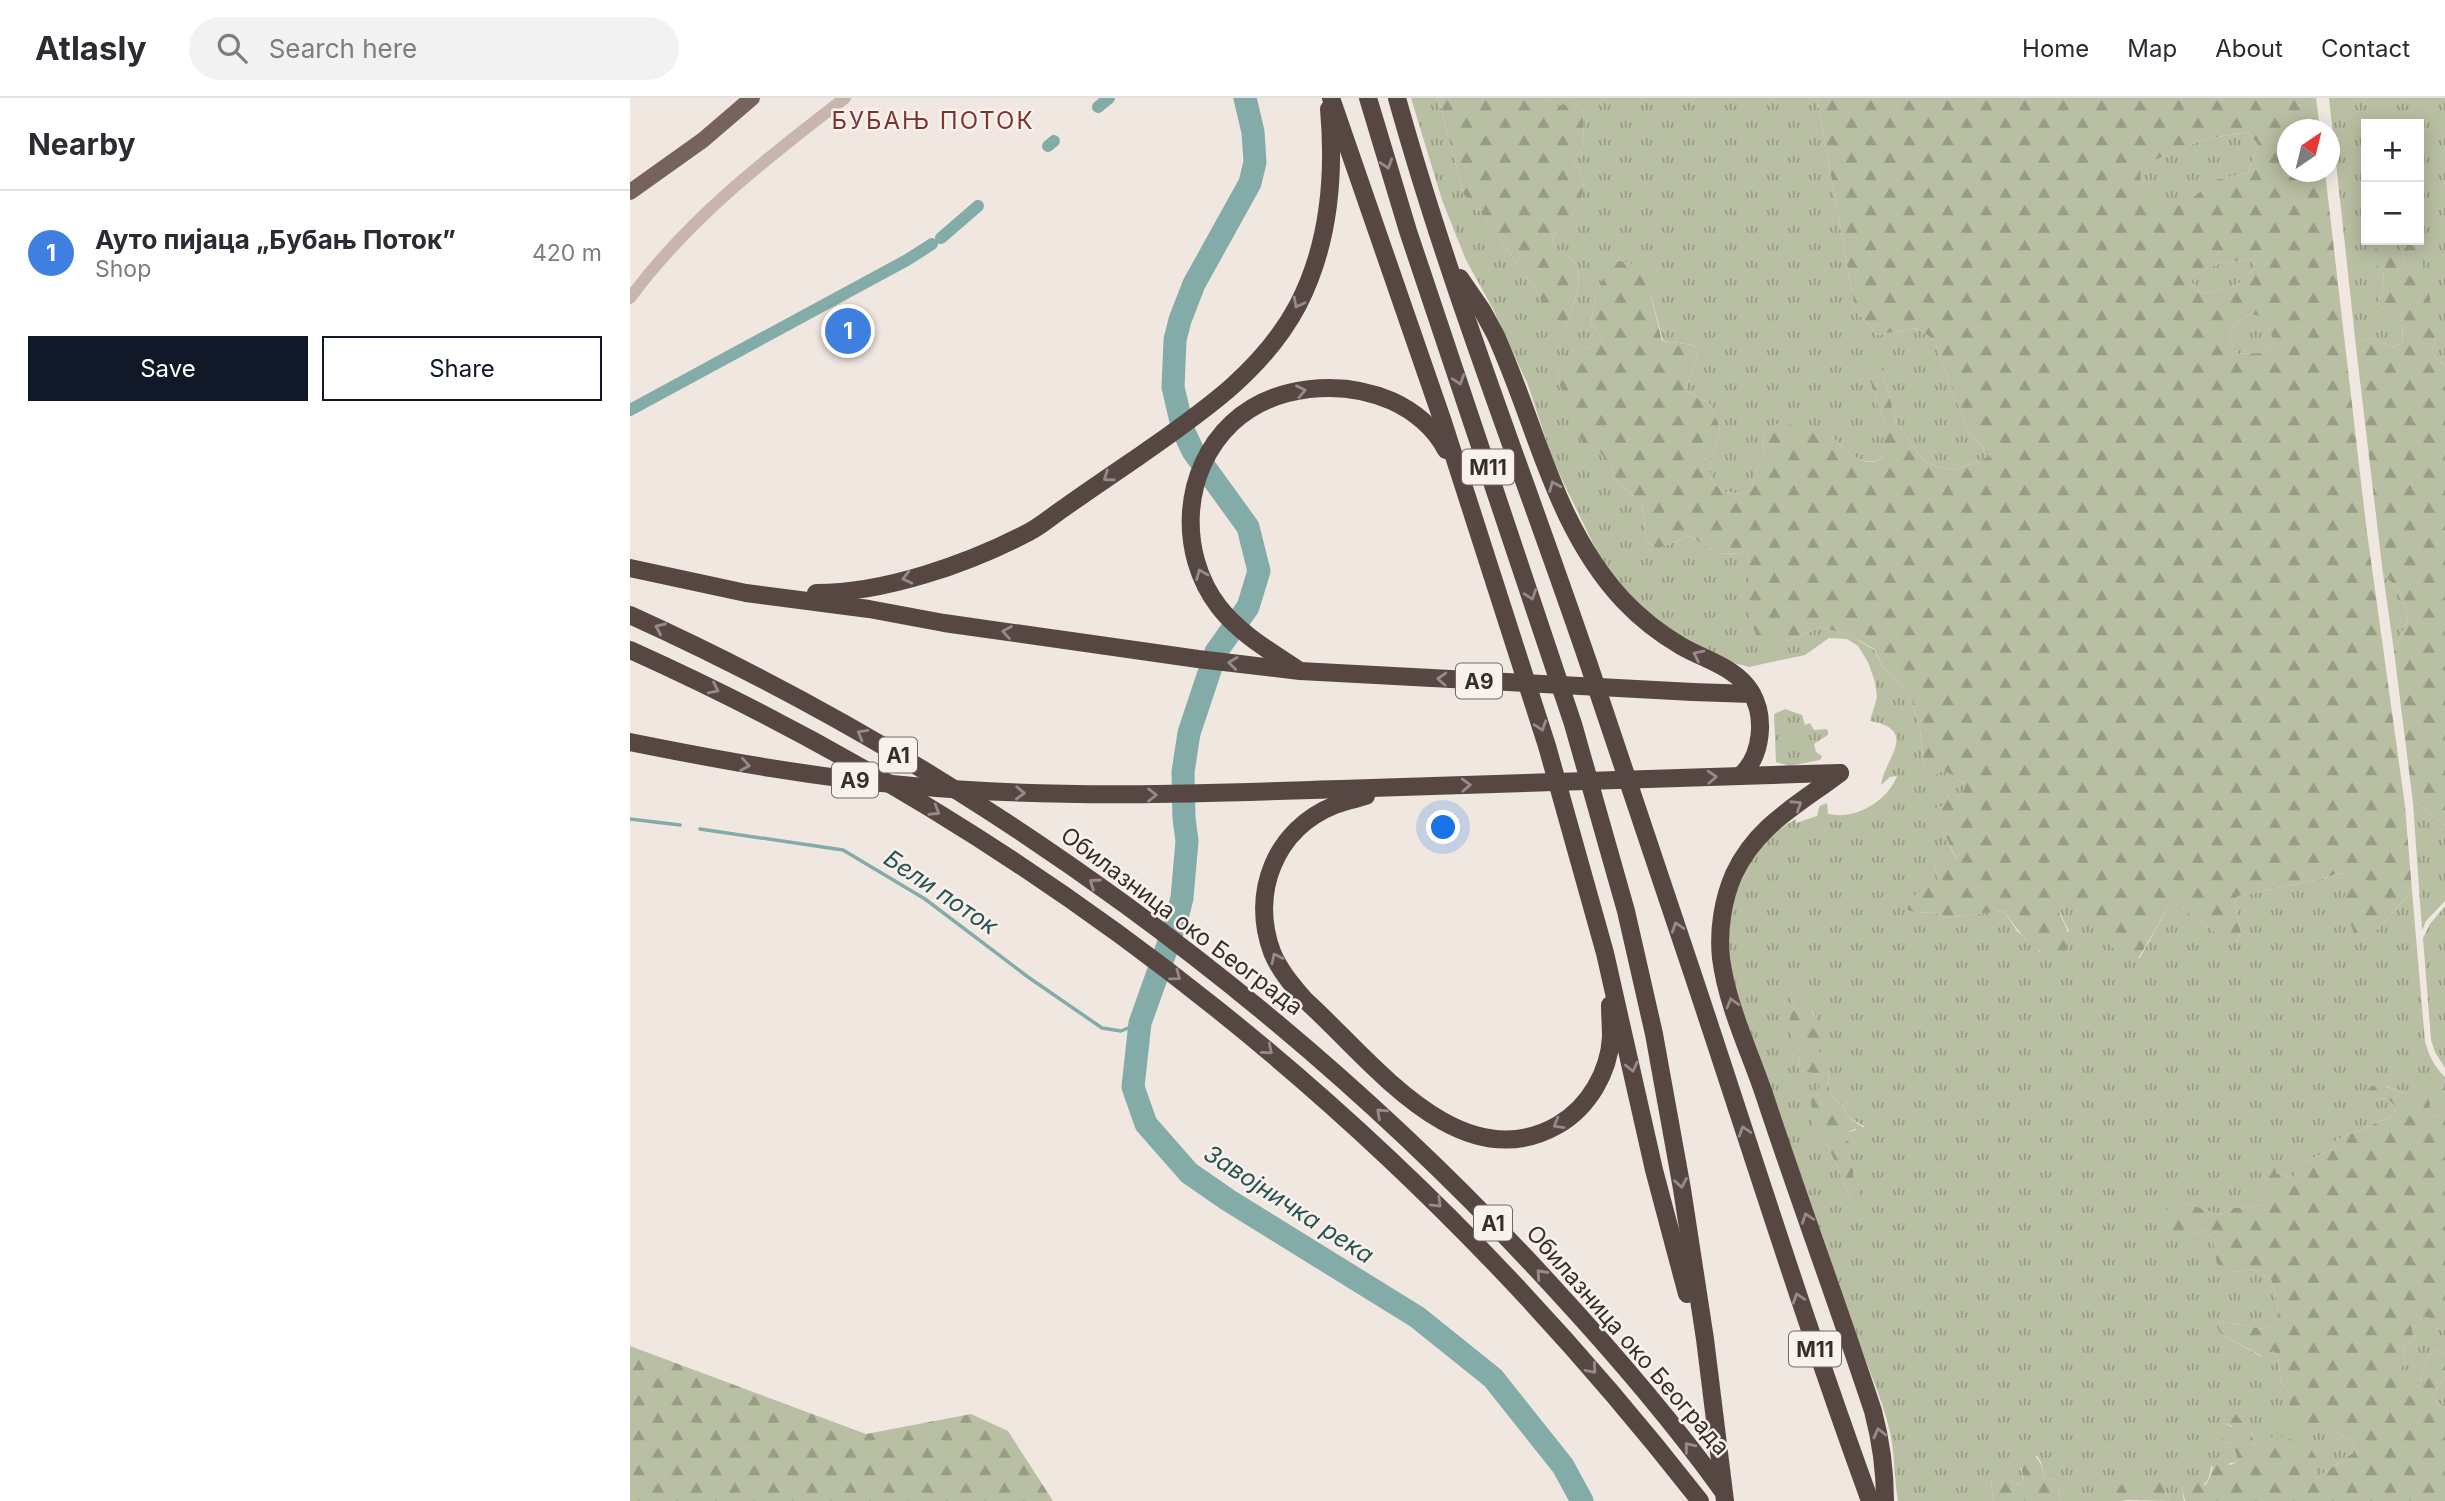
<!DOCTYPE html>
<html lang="en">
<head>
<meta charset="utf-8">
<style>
	:root { --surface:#fff; --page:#f2f2f3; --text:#2b2b33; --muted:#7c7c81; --line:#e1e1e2; --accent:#111827 }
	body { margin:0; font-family:Inter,sans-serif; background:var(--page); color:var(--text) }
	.controls { position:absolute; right:21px; top:21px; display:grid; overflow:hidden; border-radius:0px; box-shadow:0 4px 18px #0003 }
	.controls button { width:63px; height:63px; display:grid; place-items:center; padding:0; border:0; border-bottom:2px solid var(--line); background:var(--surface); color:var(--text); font:35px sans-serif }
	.compass { position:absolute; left:1647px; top:21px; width:63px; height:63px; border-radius:50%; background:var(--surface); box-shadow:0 4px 18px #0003; rotate:35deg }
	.you { position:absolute; left:814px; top:730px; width:24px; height:24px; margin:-18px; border:5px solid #fff; border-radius:50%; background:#1a73e8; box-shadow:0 0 0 10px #1a73e833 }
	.badge { display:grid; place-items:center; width:46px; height:46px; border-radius:50%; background:var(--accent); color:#fff; font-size:23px; font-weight:700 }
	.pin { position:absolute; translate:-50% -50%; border:4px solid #fff; box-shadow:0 2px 7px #0006 }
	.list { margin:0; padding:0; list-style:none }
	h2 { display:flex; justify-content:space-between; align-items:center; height:91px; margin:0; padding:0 28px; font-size:30px }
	h2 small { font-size:23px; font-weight:400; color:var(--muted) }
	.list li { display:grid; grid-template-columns:46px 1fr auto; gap:21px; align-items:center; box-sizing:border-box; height:126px; padding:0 28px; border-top:2px solid var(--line) }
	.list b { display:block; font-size:26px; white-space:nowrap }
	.list p { margin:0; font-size:23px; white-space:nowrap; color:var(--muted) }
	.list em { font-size:23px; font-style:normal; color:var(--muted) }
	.actions { display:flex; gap:14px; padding:21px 28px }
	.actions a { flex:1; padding:16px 0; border:2px solid var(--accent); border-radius:0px; text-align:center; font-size:24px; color:var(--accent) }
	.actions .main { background:var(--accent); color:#fff }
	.icon { flex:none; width:38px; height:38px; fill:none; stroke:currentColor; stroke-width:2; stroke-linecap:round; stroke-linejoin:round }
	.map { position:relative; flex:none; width:1815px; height:1403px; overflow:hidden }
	header { display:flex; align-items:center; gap:42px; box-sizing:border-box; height:98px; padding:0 35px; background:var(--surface); border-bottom:2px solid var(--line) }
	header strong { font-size:33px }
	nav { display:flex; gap:38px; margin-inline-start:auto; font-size:24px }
	.search { width:490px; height:63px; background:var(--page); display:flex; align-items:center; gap:18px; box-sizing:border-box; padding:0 24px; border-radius:38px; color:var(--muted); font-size:26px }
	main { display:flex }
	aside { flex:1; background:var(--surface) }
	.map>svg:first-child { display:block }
</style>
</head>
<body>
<header>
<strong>Atlasly</strong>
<div class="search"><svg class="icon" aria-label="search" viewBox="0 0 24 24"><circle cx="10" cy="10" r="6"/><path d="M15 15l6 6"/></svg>Search here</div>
<nav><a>Home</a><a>Map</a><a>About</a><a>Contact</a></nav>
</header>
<main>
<aside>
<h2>Nearby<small></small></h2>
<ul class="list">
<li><span class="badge" style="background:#3f7fe0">1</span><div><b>Ауто пијаца „Бубањ Поток”</b><p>Shop</p></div><em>420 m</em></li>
</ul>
<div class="actions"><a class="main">Save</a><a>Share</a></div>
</aside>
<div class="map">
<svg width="1815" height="1403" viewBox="0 0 1815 1403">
	<defs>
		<pattern id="grass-tufts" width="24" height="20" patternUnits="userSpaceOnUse" patternTransform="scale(1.75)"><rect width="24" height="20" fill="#b9bfa2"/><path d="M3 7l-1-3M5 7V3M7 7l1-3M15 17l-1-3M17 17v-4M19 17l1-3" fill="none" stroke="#979c84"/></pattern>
		<pattern id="forest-firs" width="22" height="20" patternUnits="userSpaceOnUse" patternTransform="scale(1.75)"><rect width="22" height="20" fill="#b9bfa2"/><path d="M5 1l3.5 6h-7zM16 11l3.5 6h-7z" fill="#979c84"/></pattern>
	</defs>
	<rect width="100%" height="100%" fill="#f1e7e1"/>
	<g fill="url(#grass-tufts)" fill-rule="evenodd">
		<path d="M781,0H808L834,97L854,118L909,197L922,229H935C941,210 956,183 944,164C936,153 929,159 922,141L951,103L954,84L943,62L954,47L953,12L944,5L928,9L915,0H1187L1225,211L1247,237L1287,230L1304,242L1337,331L1360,358L1326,372L1308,369L1293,362L1267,326L1251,269L1239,280L1254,325V358C1233,376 1209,346 1196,332L1133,338L1134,351L1121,391L1111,396L1095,394L1083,385L1079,373L1090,329L1079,305L1055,293L1068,254L1064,247L1033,243L1020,193L1028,174L987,162C968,183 965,198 961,225L972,240L961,249L935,257L927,280L939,307L982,370L987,385L1011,403L1017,443L1027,451L1060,438L1086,455L1117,456L1122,472L1117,494L1155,544L1191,529L1221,538L1244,552L1253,569L1281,599L1290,632L1294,667L1299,675L1305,677L1314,672L1336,687L1332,695L1319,700L1318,696L1314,708L1301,722L1316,739L1326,761L1305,768L1308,783L1287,815L1303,814L1315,820L1374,813L1387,833L1410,854L1439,833L1427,809L1429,804L1435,802L1509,861L1540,806H1546L1600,845H1606L1611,835L1604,802L1608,798L1696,780L1708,775L1714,777L1748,831L1782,793L1795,943C1799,958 1804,968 1815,979L1814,1011L1807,1018L1798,1016L1777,996L1755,988L1745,1000L1758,1001L1766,1009L1765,1017L1706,1042L1704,1050L1673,1065L1663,1080L1646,1075L1638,1061L1630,1065V1073L1638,1082L1631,1086L1635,1107L1604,1110L1589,1117L1557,1105L1564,1136L1573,1132L1583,1142L1602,1174L1623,1171L1641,1182L1648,1204L1647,1226L1633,1231L1590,1223L1586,1228L1591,1236L1632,1259L1643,1253L1648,1259L1651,1284L1660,1295L1698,1330L1725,1345L1723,1355L1686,1380L1640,1341L1633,1351L1624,1347L1621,1333L1605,1315L1593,1324L1602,1329V1335L1592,1340V1344L1600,1345L1606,1353L1607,1364L1581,1369C1578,1391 1572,1387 1552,1390L1554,1403H1540L1534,1392L1491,1402L1498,1403H1430L1429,1387L1425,1382L1414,1379L1411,1364L1407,1358L1390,1370L1394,1381L1391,1386L1385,1387L1373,1376L1361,1383L1363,1403H1268C1264,1380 1265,1357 1260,1334C1252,1299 1235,1263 1223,1229C1199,1158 1175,1088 1150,1018C1127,954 1095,892 1099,824C1102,780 1128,742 1166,721V725L1187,718L1190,708L1197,705L1198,716C1225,722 1257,704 1267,678L1260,679L1251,687C1254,661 1290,632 1240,623L1247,599L1245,584L1238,564L1228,548L1217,541L1199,540L1175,557L1119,569L1097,563L1031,528L998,498L972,464L923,363L898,287L863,211L836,162L812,102ZM1164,893L1185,917L1188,953L1198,968L1199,993L1203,1000L1213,1007L1218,1019L1235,1029L1216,1035C1216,1057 1223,1078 1221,1101L1198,1048L1182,1027L1191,984L1187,976L1170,973C1167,966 1170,958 1168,951C1163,933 1154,927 1165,908L1159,899L1160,895Z"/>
		<path d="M1699,0H1815V268L1802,255L1806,240L1772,148L1775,162L1753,174L1754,186L1748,205L1761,218L1772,223L1773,245L1764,249L1742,240L1731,242L1726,249ZM1736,26H1789V142H1736Z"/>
		<path d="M1618,34L1628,47L1618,75L1585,82L1557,104H1524L1511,84L1509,68L1575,41Z"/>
		<path d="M1622,161L1626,169L1606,188L1572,196L1561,184C1573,164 1601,164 1622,161Z"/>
		<path d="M1620,216L1635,218L1645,247L1630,255L1608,256L1598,241L1605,226Z"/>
		<path d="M1753,476L1770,493L1778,521L1764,553Z"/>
		<path d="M1155,611L1172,617L1175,627L1180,625L1184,632L1196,631L1198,633V637L1184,646L1186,654L1192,658L1190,662L1160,668L1146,664L1144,616Z"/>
		<path d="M1783,705H1786L1815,727V803L1796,823L1792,832Z"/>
		<path d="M1815,808V970L1805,954L1801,942L1793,840L1800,826Z"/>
		<path d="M1793,1218L1799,1220V1229L1815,1232V1256L1808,1252L1798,1258L1788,1288L1777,1291L1768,1273L1776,1264L1773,1250L1784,1240L1782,1232Z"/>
		<path d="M1815,1279V1306L1813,1305L1808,1308L1803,1297Z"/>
	</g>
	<g fill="url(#forest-firs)" fill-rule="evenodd">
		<path d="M808,0H915L928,8L944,5L953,12L954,47L943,62L954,84L951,103L922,141C929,159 936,153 944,164C956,183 941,210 935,229H921L909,197L854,118L834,97Z"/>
		<path d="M1187,0H1686L1690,31L1658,32V74H1695L1736,427L1775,708L1782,793L1748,831L1731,843L1725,840L1714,801L1718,785L1714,777L1708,775L1696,780L1608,798L1604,802L1611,835L1606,845H1600L1546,806H1540L1508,861L1496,863L1435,802L1429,804C1425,823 1446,826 1435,853C1429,854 1423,857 1418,856C1401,854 1383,825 1374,813L1315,820L1303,814L1287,815L1278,812L1277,806L1287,795L1308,783L1305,768L1310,761L1326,760L1316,739L1301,722L1302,715L1307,709L1314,707L1306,697L1309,693L1314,692L1319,699L1332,695L1336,687L1314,672L1305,677L1299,676L1294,667L1290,632L1281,599L1253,569L1244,551L1221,538L1191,529L1155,544L1129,543C1122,528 1116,510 1117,494C1118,474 1125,479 1117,456L1086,455L1060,438L1027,451L1017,443L1011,403L987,385L982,370L970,354H956L927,280L935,256L961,249L972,240L961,225C965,198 968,183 986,162L1028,173L1034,189L1020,193L1032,243L1064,247L1068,254L1055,293L1079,305L1090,329L1079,373L1083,385L1095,394L1111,396L1121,391L1134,351L1133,337L1148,325L1196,332C1209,346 1234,377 1254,358V325L1239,280V268L1243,265L1251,269L1267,326L1293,362L1308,369L1326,372L1360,358L1337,331L1304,242L1287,230L1247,237L1225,211ZM1618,34L1628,47L1618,75L1585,82L1557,104H1525L1511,84L1510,68L1575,41ZM1622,161L1626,169L1606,188L1572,196L1561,184C1573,164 1601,164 1622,161ZM1620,216L1635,219L1645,247L1630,255L1608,256L1598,241L1605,226Z"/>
		<path d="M1779,145L1790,153L1798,188L1806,240L1802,255L1815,268V727L1786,705H1783L1764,553L1778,521L1770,493L1753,476L1726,249L1731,242L1742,240L1764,249L1773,245L1772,223L1761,218L1748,205L1754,186L1753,174L1739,159L1745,151L1753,149L1768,164L1775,162L1772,148Z"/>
		<path d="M1164,893C1180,909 1198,929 1188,953L1194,958L1198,968L1199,993L1203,1000L1213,1007L1218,1019L1237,1032V1034L1233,1035L1225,1031L1216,1035V1041L1223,1049L1218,1061L1223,1067V1083C1229,1088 1230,1094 1231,1102L1228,1105L1221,1101L1198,1048L1182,1027L1181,1000C1189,991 1193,988 1187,976L1170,973C1167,966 1170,958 1168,951C1162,933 1154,927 1165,908L1159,899L1160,895Z"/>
		<path d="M1813,986L1815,987V1232L1799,1229V1220L1793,1218L1782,1232L1784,1240L1773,1250L1776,1264L1768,1273L1777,1290L1788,1288L1798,1258L1808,1252L1815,1256V1279L1803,1297L1808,1308L1813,1305L1815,1306V1403H1555L1552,1390L1553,1381L1559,1378L1575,1387C1582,1380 1580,1370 1587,1363L1595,1362L1600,1367L1607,1364L1606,1354L1600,1345L1592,1344V1339L1602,1334V1328L1592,1324L1596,1318L1605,1315L1621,1333L1624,1347L1633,1350L1645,1335L1680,1350L1687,1361L1686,1380L1723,1355L1725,1345L1698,1330L1679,1337L1659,1320L1660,1295L1651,1284L1648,1259L1643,1253L1633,1259L1591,1236L1586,1228L1590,1223L1633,1231L1647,1226L1648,1204L1641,1182L1623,1171L1602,1174L1587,1166L1583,1142L1573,1132L1564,1136L1557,1146L1543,1139L1533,1122L1539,1106L1557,1105L1589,1117L1604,1110L1634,1107L1631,1086L1638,1082L1630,1073V1065L1637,1060L1644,1065L1646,1075L1663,1080L1673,1065L1704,1050L1706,1042L1765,1017L1766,1009L1758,1001L1745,1000L1738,1008L1731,1007V997L1742,988H1754L1777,996L1785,992L1797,996L1800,1006L1798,1016L1807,1018L1814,1010L1807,996L1809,987Z"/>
		<path d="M0,1248L236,1336L341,1316L378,1333L423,1403H0Z"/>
		<path d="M1397,1355C1411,1359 1411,1366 1414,1379L1425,1382L1429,1387L1430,1403H1363L1361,1382L1366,1375L1373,1376L1385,1387L1391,1386L1394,1381L1391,1370L1386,1365L1389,1360Z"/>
		<path d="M1515,1377L1528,1380L1536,1386L1534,1392L1540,1403L1491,1402L1486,1397C1489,1382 1503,1381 1515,1377Z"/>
	</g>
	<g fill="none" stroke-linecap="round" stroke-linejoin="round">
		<g stroke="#83aba7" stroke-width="3.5">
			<path d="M0,721L50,727"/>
			<path d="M70,731L213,752L295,801L398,879L472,930L491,933L510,925"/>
		</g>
		<g stroke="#83aba7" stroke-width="12">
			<path d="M468,9L479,0"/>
			<path d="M418,48L424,43"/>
			<path d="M311,140L348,108"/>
			<path d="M0,312L277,162L302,146"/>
		</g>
		<path stroke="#83aba7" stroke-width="23" d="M615,0L623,34L625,64L620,85L564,186L550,222L545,242L543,289L553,332L563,353L618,429L629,473L618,509L586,554L559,635L553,674L554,720L557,743L552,800L545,827L510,925L503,989L516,1026L559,1075L598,1102L787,1219L863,1280L933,1368L952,1403"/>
		<path stroke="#c8b6ae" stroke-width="12" d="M0,200C59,120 137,60 215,0"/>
		<path stroke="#77635e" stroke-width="16" d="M0,94L73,42L122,0"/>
		<g stroke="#574743" stroke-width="18">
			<path d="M701,0L813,324L917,648L975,855L1024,1072L1057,1196"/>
			<path d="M738,0L778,133L943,626L996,813L1024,936L1052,1091L1075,1241L1095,1403"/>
			<path d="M767,0C820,191 894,376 958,564C993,667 1028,770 1062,874C1121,1051 1176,1228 1240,1403"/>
			<path d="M830,180L852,212L865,236C906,325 924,428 993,502C1010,520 1029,535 1051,548C1075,562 1106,569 1121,594C1136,619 1132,658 1111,677"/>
			<path d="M0,470L116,495L239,511L314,525L568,561L670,573L1063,594L1122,596"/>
			<path d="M186,495C254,495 338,466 399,434C411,428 422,418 434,410C458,393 483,376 508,359C569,316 632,275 668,207C699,147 705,78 699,11"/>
			<path d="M0,517C347,674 667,909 924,1190C983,1254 1041,1321 1092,1392"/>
			<path d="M0,552C427,744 783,1035 1070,1403"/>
			<path d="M667,571C640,553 609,535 589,509C547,454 552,372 602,325C644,286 712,281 762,303C784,313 805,330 816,352"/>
			<path d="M0,644C94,663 188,680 283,688C425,701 567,696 710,691C876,686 1043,679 1210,675"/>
			<path d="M1210,675C1168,707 1127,727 1104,776C1093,801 1088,832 1091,860C1097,907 1119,952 1134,996C1169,1102 1208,1207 1243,1313C1251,1343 1255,1372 1255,1403"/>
			<path d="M736,698C726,701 715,703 705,707C645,731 620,795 642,854C649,872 663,888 675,902C740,960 829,1084 928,1027C959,1009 979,974 981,939C981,928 980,917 980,907"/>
		</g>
	</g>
	<defs><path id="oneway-chevron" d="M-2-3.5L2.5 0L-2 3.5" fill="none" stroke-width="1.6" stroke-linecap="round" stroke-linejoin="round" transform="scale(1.75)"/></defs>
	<g stroke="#988b87">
		<use href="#oneway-chevron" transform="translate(757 66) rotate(72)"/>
		<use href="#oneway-chevron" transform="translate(668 205) rotate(118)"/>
		<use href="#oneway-chevron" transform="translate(829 282) rotate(71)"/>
		<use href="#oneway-chevron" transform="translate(671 293) rotate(-11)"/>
		<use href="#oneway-chevron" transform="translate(478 379) rotate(145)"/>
		<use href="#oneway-chevron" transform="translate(924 388) rotate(-113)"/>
		<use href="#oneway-chevron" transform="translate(571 476) rotate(-112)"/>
		<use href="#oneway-chevron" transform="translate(277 480) rotate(166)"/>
		<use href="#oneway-chevron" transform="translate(901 497) rotate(71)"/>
		<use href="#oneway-chevron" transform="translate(30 530) rotate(-156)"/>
		<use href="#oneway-chevron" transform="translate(377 534) rotate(-171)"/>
		<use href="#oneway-chevron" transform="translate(1068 557) rotate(-154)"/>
		<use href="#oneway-chevron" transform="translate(603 565) rotate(-173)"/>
		<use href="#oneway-chevron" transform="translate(812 581) rotate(-177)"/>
		<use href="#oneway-chevron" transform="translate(84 591) rotate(26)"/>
		<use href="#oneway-chevron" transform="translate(911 628) rotate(72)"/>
		<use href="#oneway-chevron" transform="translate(232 636) rotate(-150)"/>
		<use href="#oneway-chevron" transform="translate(115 667) rotate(9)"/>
		<use href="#oneway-chevron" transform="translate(1082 679) rotate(-3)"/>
		<use href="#oneway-chevron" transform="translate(836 687) rotate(-2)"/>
		<use href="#oneway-chevron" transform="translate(390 695) rotate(2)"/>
		<use href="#oneway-chevron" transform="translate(522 697)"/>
		<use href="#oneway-chevron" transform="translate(1167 707) rotate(-33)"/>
		<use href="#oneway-chevron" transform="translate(305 713) rotate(31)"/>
		<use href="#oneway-chevron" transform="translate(464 785) rotate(-145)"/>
		<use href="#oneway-chevron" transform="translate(1047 829) rotate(-108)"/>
		<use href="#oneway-chevron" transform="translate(646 860) rotate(-116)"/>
		<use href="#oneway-chevron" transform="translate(546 878) rotate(37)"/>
		<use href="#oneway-chevron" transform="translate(1102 905) rotate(-106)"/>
		<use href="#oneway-chevron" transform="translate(638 952) rotate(40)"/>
		<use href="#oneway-chevron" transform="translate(1002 969) rotate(77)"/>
		<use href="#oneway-chevron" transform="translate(751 1015) rotate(-137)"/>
		<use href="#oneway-chevron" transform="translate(928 1026) rotate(150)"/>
		<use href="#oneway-chevron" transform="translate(1114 1033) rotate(-108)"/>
		<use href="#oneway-chevron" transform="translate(1051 1085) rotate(80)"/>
		<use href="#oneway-chevron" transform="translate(807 1105) rotate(45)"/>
		<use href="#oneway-chevron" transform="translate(1177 1120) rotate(-109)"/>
		<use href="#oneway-chevron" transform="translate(911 1176) rotate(-132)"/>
		<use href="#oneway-chevron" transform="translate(1168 1200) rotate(-108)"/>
		<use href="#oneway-chevron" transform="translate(962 1271) rotate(49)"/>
		<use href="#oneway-chevron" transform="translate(1249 1335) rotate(-104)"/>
		<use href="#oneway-chevron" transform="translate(1059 1349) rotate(-129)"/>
	</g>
	<g text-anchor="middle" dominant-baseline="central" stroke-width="5" stroke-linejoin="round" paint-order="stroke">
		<g fill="#f9f1ed" stroke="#716865" stroke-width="2">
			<rect x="832" y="351.5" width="52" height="35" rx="5"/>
			<rect x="826" y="565.5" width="46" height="35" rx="5"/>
			<rect x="249" y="639.5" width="38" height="35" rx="5"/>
			<rect x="202" y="664.5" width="46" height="35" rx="5"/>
			<rect x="844" y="1107.5" width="38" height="35" rx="5"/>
			<rect x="1159" y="1233.5" width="52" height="35" rx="5"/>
		</g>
		<g font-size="21" font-weight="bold" fill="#372d2b">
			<text x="858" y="369">M11</text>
			<text x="849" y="583">A9</text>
			<text x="268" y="657">A1</text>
			<text x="225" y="682">A9</text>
			<text x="863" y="1125">A1</text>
			<text x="1185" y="1251">M11</text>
		</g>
		<g font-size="23" fill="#372d2b" stroke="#f9f1ed">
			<text transform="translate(552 823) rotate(37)">Обилазница око Београда</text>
			<text transform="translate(998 1242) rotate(49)">Обилазница око Београда</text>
		</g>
		<g font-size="24" letter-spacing="2" fill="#7e342d" stroke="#f9f1ed">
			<text x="303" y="22">БУБАЊ ПОТОК</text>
		</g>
		<g font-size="24" font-style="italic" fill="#255551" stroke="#f9f1ed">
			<text transform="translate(311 794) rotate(34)">Бели поток</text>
			<text transform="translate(659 1106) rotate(33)">Завојничка река</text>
		</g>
	</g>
</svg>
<div class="controls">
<button>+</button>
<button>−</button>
</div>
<svg class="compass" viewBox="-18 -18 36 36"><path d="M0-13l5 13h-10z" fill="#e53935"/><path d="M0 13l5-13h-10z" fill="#7c7c81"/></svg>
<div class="you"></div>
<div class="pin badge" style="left:218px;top:233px;background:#3f7fe0">1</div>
</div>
</main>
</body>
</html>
